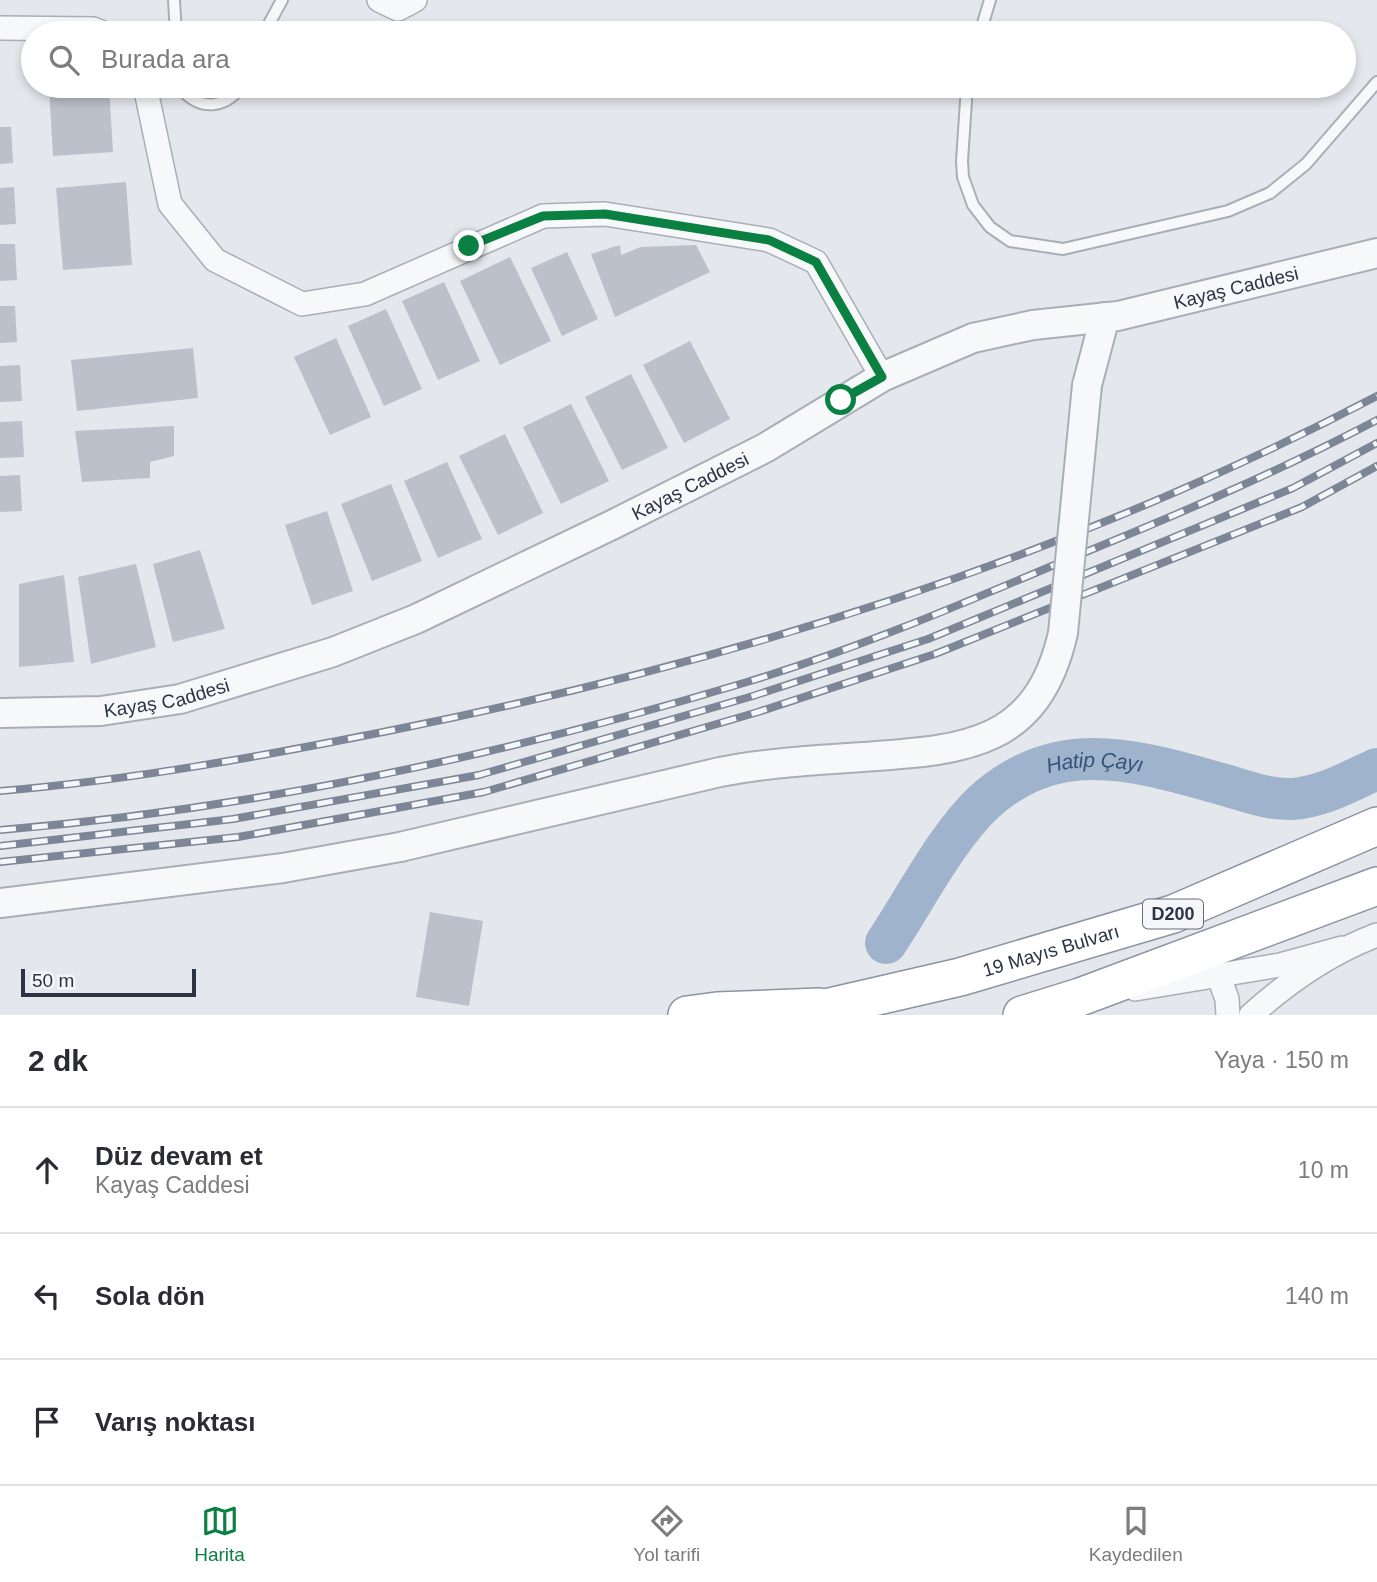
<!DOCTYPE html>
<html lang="tr">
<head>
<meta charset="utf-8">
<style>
	:root { --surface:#fff; --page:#f7f7f7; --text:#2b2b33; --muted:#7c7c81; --line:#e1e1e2; --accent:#0b8043 }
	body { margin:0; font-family:Arial,sans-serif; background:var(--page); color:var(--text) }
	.scale { position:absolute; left:21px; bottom:18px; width:175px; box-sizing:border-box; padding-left:7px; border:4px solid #2b3445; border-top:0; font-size:19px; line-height:24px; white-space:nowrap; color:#2b3445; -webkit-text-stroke:5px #f4f6f9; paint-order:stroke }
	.stop { position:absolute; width:21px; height:21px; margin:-16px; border:5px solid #0b8043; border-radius:50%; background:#fff }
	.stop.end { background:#0b8043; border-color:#fff; box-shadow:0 2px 7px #0008 }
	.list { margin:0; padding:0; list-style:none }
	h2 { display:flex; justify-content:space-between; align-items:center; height:91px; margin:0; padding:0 28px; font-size:30px }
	h2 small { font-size:23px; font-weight:400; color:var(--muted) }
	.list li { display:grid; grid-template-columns:46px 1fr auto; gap:21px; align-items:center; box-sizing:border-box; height:126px; padding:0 28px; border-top:2px solid var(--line) }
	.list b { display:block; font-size:26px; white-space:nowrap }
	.list p { margin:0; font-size:23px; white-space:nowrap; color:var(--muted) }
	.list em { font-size:23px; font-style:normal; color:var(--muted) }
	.icon { flex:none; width:38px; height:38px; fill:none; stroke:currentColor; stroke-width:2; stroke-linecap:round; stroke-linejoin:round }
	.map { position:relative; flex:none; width:1377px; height:1015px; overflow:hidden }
	.search { position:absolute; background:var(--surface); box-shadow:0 4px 10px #0003; left:21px; right:21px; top:21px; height:77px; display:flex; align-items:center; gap:18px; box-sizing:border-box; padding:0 24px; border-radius:38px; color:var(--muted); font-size:26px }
	.sheet { height:469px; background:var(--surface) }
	nav { display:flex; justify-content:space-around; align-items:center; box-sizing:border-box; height:98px; border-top:2px solid var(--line); background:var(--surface); font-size:19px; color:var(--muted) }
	nav a { display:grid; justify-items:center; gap:4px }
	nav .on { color:var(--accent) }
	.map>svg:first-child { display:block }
</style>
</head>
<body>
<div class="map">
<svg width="1377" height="1015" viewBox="0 0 1377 1015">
	<rect width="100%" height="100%" fill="#e4e7ec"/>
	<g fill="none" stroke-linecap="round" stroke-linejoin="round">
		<path stroke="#9fb4cc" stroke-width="42" id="s1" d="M886,943C914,901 947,837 983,803C1058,734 1138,761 1225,785C1246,791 1269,800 1292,799C1323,797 1350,781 1377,769"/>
	</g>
	<g fill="#bbc0ca">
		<path d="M49,86H109L113,152L53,156Z"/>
		<path d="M0,127H11L13,163L0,164Z"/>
		<path d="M126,182L132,265L63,270L56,188Z"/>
		<path d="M14,187L16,224L0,225V188Z"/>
		<path d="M0,244H15L17,280L0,281Z"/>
		<path d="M620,245L621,255L641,247L696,245L710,272L615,317L591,254Z"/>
		<path d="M567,252L598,319L562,336L531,268Z"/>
		<path d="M510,257L551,341L500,365L460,281Z"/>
		<path d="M444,282L480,361L438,380L402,301Z"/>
		<path d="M0,306H15L17,342L0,343Z"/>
		<path d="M386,309L422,389L384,406L348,326Z"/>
		<path d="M336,338L371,417L330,435L294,357Z"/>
		<path d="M690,341L730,419L684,443L643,365Z"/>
		<path d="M193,348L198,398L77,411L71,360Z"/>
		<path d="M20,365L22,401L0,402V366Z"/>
		<path d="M631,374L668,448L622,470L585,397Z"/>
		<path d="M571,404L609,481L561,504L523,427Z"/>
		<path d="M22,421L24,457L0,458V422Z"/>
		<path d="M174,426V456L150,462V478L82,482L75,431Z"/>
		<path d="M505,434L543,513L498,535L459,456Z"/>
		<path d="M447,462L482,539L438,558L404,481Z"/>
		<path d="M20,475L22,511L0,512V476Z"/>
		<path d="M391,484L422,561L372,581L341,504Z"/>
		<path d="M327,511L353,591L312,605L285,525Z"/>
		<path d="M200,550L225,629L173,642L153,564Z"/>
		<path d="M136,564L156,647L91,664L78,577Z"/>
		<path d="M64,575L74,662L19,667V584Z"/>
		<path d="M430,912L483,921L469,1006L416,997Z"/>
	</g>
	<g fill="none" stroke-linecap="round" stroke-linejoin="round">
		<defs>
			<g id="service">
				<path d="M174,0L176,33"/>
				<path d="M264,33L282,0"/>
				<path d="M980,33L990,0"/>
				<path d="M180,86C195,110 225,111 241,86"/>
				<path d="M967,86L962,161L963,177L973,205L990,227L1010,241L1063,249L1228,211L1270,193L1306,164L1377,82"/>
			</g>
			<g id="minor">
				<path d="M379,0L398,9L415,0"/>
				<path d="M0,28L93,29L103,33"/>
				<path d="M145,86L170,204L215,260L302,304L365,294L543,216L605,214L769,240L816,262L882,377"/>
				<path d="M1219,977L1227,999L1228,1015"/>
				<path d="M1135,989L1280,965L1342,948"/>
				<path d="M1251,1015C1289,981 1329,953 1377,935"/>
			</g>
			<g id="tertiary">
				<path d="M1087,385L1105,317"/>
				<path id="s2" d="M0,713L101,711L180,699L333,652L416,619L614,524L765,448L882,377L973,338L1033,325L1118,316L1377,253"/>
				<path d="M0,903L283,868L400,847"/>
			</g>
			<g id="trunk">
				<path d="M687,1015L717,1011L819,1007"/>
				<path id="s3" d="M795,1015L960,977L1173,914L1377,826"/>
				<path d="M1022,1015L1080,997L1377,886"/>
			</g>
		</defs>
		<use href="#service" stroke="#a9aeb7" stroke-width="14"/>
		<use href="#minor" stroke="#a9aeb7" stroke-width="26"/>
		<use href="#tertiary" stroke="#a9aeb7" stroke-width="32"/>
		<use href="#trunk" stroke="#8b94a3" stroke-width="40"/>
		<use href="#service" stroke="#f7f8fa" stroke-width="10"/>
		<use href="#minor" stroke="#f7f8fa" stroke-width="23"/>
		<use href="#tertiary" stroke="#f7f8fa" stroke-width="28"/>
		<use href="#trunk" stroke="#fff" stroke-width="37"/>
		<defs>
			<g id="rail">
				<path d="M0,791C133,780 263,756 393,730C734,662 1068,558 1377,396"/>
				<path d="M0,830C253,809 504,755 747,682C854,650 957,606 1059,563C1167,519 1274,474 1377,420"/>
				<path d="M0,846L233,819L479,775L753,696L928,639L1293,488L1377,443"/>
				<path d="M0,862L238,837L484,792L758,712L935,654L1302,507L1377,466"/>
			</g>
		</defs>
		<use href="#rail" stroke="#7d8696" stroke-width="8"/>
		<use href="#rail" stroke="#f4f6f9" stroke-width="5" stroke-dasharray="16" stroke-linecap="butt"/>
		<defs>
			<path id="tertiary-bridge" d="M400,847L720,772C767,763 815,760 863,757C963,750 1037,747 1063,633L1087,385"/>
		</defs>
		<use href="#tertiary-bridge" stroke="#a9aeb7" stroke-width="32" stroke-linecap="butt"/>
		<use href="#tertiary-bridge" stroke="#f7f8fa" stroke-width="28"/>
	</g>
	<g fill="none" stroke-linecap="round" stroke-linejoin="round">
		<path stroke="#0b8043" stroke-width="9" d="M469,246L543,216L605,214L769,240L816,262L882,377L841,400"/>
	</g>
	<g text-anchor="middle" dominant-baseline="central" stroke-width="5" stroke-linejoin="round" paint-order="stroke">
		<rect fill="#f4f6f9" stroke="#676e7b" stroke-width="2" x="1143" y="899.5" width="60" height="29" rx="5"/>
		<g font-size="18" font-weight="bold" fill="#2b3445">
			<text x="1173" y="914">D200</text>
		</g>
		<g font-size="19" fill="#2b3445" stroke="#f4f6f9">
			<text stroke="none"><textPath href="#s2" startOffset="1323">Kayaş Caddesi</textPath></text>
			<text stroke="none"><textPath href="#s2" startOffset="735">Kayaş Caddesi</textPath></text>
			<text stroke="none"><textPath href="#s2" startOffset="168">Kayaş Caddesi</textPath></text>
			<text stroke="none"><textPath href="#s3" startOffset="264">19 Mayıs Bulvarı</textPath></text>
		</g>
		<g font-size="21" font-style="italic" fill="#34527a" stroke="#f4f6f9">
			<text stroke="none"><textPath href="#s1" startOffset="294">Hatip Çayı</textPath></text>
		</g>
	</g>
</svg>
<div class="scale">50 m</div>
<div class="stop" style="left:841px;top:400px"></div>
<div class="stop end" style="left:469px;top:246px"></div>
<div class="search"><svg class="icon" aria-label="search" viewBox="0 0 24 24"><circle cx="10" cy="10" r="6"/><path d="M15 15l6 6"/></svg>Burada ara</div>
</div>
<section class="sheet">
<h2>2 dk<small>Yaya · 150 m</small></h2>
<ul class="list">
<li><svg class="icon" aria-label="ahead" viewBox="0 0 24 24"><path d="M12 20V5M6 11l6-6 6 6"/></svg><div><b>Düz devam et</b><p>Kayaş Caddesi</p></div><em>10 m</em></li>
<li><svg class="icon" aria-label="left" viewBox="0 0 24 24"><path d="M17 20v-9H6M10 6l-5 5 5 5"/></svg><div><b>Sola dön</b></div><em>140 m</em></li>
<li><svg class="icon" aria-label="arrive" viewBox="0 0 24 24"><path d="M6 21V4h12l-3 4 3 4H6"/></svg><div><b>Varış noktası</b></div></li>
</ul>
</section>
<nav>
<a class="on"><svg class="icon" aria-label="map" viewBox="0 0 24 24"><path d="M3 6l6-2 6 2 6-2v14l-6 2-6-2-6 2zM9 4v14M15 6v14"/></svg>Harita</a>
<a><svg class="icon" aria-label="directions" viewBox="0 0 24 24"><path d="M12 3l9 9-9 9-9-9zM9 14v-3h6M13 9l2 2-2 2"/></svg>Yol tarifi</a>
<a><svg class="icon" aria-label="saved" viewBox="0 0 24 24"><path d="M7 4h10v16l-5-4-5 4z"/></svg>Kaydedilen</a>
</nav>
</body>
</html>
